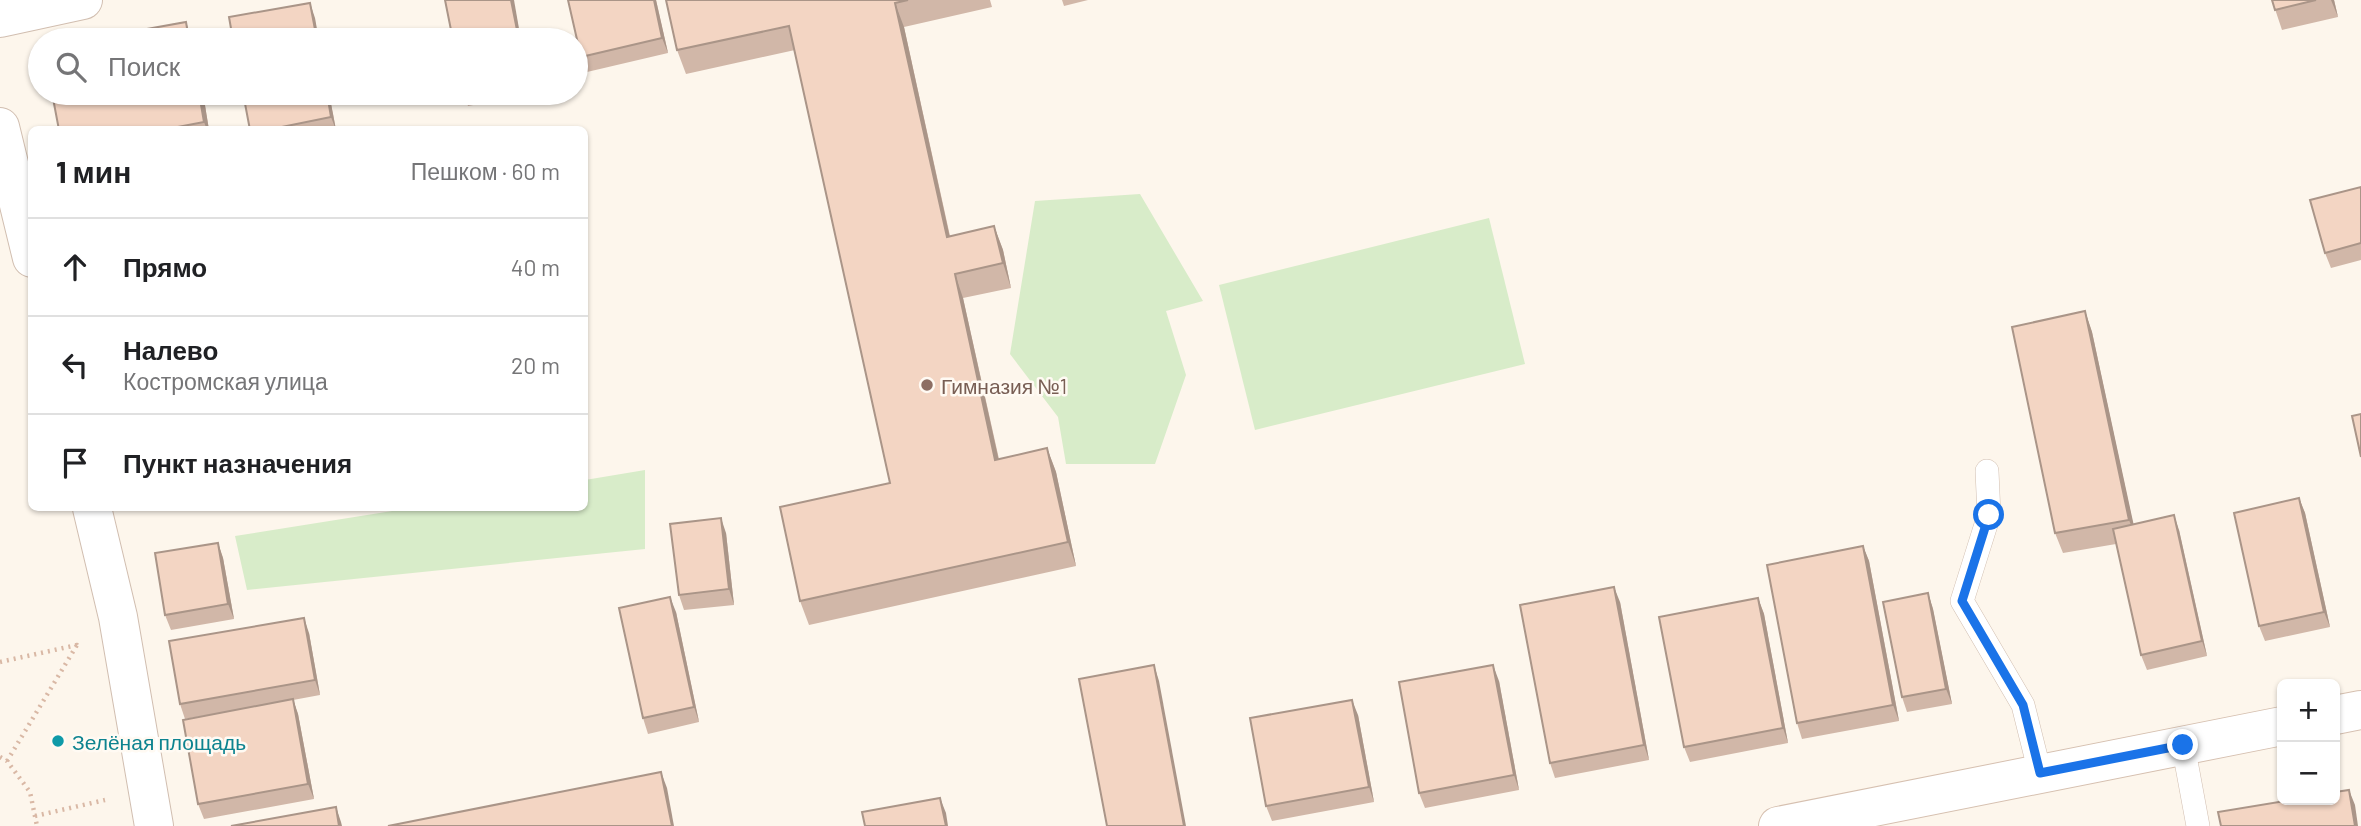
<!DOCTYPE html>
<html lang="ru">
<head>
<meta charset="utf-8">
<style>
	:root { --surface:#fff; --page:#f6f6f6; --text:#202124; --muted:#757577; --line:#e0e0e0 }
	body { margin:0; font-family:Barlow,sans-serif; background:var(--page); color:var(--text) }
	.controls { position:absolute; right:21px; bottom:21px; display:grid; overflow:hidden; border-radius:10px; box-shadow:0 2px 5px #0004 }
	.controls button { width:63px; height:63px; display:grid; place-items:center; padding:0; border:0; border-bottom:2px solid var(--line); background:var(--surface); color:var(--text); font:35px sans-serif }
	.stop { position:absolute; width:21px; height:21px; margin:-16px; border:5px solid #1a73e8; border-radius:50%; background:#fff }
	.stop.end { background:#1a73e8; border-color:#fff; box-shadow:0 2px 7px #0008 }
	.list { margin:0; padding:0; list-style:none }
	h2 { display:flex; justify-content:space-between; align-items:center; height:91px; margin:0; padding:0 28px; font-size:30px }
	h2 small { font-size:23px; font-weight:400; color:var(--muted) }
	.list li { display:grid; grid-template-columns:46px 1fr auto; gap:21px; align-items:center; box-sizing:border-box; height:98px; padding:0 28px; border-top:2px solid var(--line) }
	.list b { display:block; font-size:26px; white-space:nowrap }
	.list p { margin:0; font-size:23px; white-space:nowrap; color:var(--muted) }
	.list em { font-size:23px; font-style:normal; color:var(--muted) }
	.icon { flex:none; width:38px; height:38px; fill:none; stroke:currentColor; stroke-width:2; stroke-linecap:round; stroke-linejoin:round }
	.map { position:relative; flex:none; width:2361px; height:826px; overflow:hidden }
	.search { position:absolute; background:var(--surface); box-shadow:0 2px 5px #0004; left:28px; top:28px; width:560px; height:77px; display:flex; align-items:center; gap:18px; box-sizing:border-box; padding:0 24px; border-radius:38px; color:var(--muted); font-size:26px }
	.panel { position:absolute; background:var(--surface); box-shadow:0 2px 5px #0004; left:28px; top:126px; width:560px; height:385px; border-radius:10px }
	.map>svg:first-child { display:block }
</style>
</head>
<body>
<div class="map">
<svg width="2361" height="826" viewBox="0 0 2361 826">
	<rect width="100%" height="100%" fill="#fdf6ec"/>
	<g fill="#d8ecc9">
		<path d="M1140,194L1203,301L1166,311L1186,375L1155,464H1066L1058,417L1010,354L1035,201Z"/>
		<path d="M1489,218L1525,364L1255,430L1219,285Z"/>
		<path d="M645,470V549L247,590L235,536L411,508H584L585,480Z"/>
	</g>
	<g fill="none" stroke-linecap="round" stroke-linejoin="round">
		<defs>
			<g id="lane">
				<path d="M1987,471L1989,515L1962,601L2023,705L2040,773"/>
				<path d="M2183,745L2198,826"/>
			</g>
			<g id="street">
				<path d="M0,18L83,0"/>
				<path d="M0,127L32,258"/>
				<path d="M92,508L118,617L154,826"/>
			</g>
			<g id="secondary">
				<path d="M2335,715L2361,710"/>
				<path d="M1778,826L2282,726"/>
			</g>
		</defs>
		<use href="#lane" stroke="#d1beb0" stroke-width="24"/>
		<use href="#street" stroke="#d1beb0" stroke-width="40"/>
		<use href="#secondary" stroke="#d6c0b0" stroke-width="40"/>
		<g stroke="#d9b8a5" stroke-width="4.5" stroke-dasharray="2 5" stroke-linecap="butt">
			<path d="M0,662L77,645L78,647"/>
			<path d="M0,757L7,761L30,792L37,826"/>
			<path d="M7,761L77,645"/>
			<path d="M35,816L105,800"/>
		</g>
		<use href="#lane" stroke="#fff" stroke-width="23"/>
		<use href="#street" stroke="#fff" stroke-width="38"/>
		<use href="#secondary" stroke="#fff" stroke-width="38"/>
	</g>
	<g fill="#d1b7a8">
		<path d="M568,0H656L668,53L587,72L581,57Z"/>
		<path d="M666,0H990L992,7L904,27L950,236L994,226L1003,250L1011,288L963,298L999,459L1047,448L1056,472L1076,566L809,625L800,601L890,483L795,50L686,74L677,50Z"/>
		<path d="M1062,0H1088L1064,6Z"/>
		<path d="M2272,0H2334L2338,17L2282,30Z"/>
		<path d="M203,93L209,130H59Z"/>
		<path d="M243,93H329L336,130H250Z"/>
		<path d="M463,93H531V94L468,106Z"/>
		<path d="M2361,187V260L2331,268L2325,253Z"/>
		<path d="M2085,311L2092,332L2133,524L2179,530L2207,656L2147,670L2141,655L2116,544L2063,553L2055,533Z"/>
		<path d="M2299,498L2305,513L2330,627L2265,641L2259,626Z"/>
		<path d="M726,533L734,605L684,610L679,595Z"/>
		<path d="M218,543L223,558L234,619L171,630L165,615Z"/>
		<path d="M1863,546L1869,561L1899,721L1802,739L1797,723Z"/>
		<path d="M1928,593L1933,609L1952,704L1907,712L1902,697Z"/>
		<path d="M1758,598L1764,614L1788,743L1690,762L1684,747Z"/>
		<path d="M1620,602L1649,760L1555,778L1550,763Z"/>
		<path d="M676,612L699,722L648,734L643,718Z"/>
		<path d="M309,633L320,695L293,700L298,714L314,799L204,819L198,804L219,713L185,719L180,704Z"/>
		<path d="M1499,681L1519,790L1425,808L1419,793Z"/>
		<path d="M1358,715L1374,802L1272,821L1266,806Z"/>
	</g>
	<g fill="#aa9588">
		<path d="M511,0H514L521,40H519Z"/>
		<path d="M654,0H656L668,53L662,38Z"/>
		<path d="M2331,0H2334L2338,17Z"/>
		<path d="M310,3L315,18L319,40H317Z"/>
		<path d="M895,3L904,27L955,261L947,237Z"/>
		<path d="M186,22L192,40H189Z"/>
		<path d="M199,93H203L209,130H207L204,122Z"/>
		<path d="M327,93H329L336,130L331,117Z"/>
		<path d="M994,226L1003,250L1011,288L1003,263Z"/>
		<path d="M955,274L963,298L1004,484L995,460Z"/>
		<path d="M2085,311L2092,332L2137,540L2129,520Z"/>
		<path d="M1047,448L1056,472L1076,566L1068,542Z"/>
		<path d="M2299,498L2305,513L2330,627L2324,612Z"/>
		<path d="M2174,515L2179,530L2207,656L2202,641Z"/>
		<path d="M721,518L726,533L734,605L729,589Z"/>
		<path d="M218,543L223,558L234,619L228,604Z"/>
		<path d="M1863,546L1869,561L1899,721L1893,705Z"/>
		<path d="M1614,587L1620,602L1649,760L1644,745Z"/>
		<path d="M1928,593L1933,609L1952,704L1946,689Z"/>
		<path d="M670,597L676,612L699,722L694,707Z"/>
		<path d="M1758,598L1764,614L1788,743L1783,728Z"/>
		<path d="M304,618L309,633L320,695L315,680Z"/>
		<path d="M1154,665L1159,681L1186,826H1184Z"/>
		<path d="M1493,665L1499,681L1519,790L1514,775Z"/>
		<path d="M293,699L298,714L314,799L308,784Z"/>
		<path d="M1352,700L1358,715L1374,802L1369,787Z"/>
		<path d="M661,772L667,788L674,826H672Z"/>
		<path d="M2349,790L2355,805L2358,826H2355Z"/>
		<path d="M940,798L946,813L948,826H946Z"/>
		<path d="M336,807L341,822L342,826H339Z"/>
	</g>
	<g fill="#f3d5c3" stroke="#aa9588" stroke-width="2">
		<path d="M445,0H511L519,40H453Z"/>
		<path d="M568,0H654L662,38L581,57Z"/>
		<path d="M666,0H908L895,3L947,237L994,226L1003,263L955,274L995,460L1047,448L1068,542L800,601L780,507L890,483L789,26L677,50Z"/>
		<path d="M2272,0H2316L2275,10Z"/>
		<path d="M310,3L317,40H233L229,17Z"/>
		<path d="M186,22L189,40H86Z"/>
		<path d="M52,93H199L204,122L162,130H59Z"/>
		<path d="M243,93H327L331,117L267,130H250Z"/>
		<path d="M2361,187V243L2325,253L2310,200Z"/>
		<path d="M2085,311L2129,520L2055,533L2012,327Z"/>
		<path d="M2361,414V457L2352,416Z"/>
		<path d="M2299,498L2324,612L2259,626L2234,513Z"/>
		<path d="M2174,515L2202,641L2141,655L2113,529Z"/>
		<path d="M721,518L729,589L679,595L670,524Z"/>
		<path d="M218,543L228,604L165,615L155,553Z"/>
		<path d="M1863,546L1893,705L1797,723L1767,565Z"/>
		<path d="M1614,587L1644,745L1550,763L1520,605Z"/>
		<path d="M1928,593L1946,689L1902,697L1883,602Z"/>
		<path d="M670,597L694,707L643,718L619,608Z"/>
		<path d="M1758,598L1783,728L1684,747L1659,617Z"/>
		<path d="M304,618L315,680L180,704L169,641Z"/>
		<path d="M1154,665L1184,826H1107L1079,679Z"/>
		<path d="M1493,665L1514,775L1419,793L1399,682Z"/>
		<path d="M293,699L308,784L198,804L183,720Z"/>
		<path d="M1352,700L1369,787L1266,806L1250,718Z"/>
		<path d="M661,772L672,826H388Z"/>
		<path d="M2349,790L2355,826H2221L2218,812L2291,800H2335V792Z"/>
		<path d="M940,798L946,826H865L862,812Z"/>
		<path d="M336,807L339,826H231Z"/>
	</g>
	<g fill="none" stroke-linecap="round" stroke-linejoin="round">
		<path stroke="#1a73e8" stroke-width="9" d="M1989,515L1962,601L2023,705L2040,773L2183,745"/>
	</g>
	<circle fill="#8d6e63" stroke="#fffaf3" stroke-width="2.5" cx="927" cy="385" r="7"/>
	<circle fill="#0f9aa8" stroke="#fffaf3" stroke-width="2.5" cx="58" cy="741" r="7"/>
	<g text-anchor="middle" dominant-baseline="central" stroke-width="5" stroke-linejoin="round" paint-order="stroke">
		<g font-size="21" fill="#785e54" stroke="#fffaf3" text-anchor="start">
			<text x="941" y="385">Гимназия №1</text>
		</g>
		<g font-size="21" fill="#0d838f" stroke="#fffaf3" text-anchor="start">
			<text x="72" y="741">Зелёная площадь</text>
		</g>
	</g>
</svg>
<div class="controls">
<button>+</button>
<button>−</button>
</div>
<div class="stop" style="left:1989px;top:515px"></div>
<div class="stop end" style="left:2183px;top:745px"></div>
<div class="search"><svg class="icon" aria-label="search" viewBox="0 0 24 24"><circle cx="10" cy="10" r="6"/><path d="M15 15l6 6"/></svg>Поиск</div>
<section class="panel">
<h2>1 мин<small>Пешком · 60 m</small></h2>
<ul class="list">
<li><svg class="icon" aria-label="ahead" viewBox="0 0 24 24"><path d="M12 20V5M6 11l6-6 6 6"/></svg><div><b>Прямо</b></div><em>40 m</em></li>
<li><svg class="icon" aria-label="left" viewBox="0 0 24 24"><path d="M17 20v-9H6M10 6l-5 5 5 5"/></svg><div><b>Налево</b><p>Костромская улица</p></div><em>20 m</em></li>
<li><svg class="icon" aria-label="arrive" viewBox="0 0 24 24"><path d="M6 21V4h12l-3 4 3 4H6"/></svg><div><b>Пункт назначения</b></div></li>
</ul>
</section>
</div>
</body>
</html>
